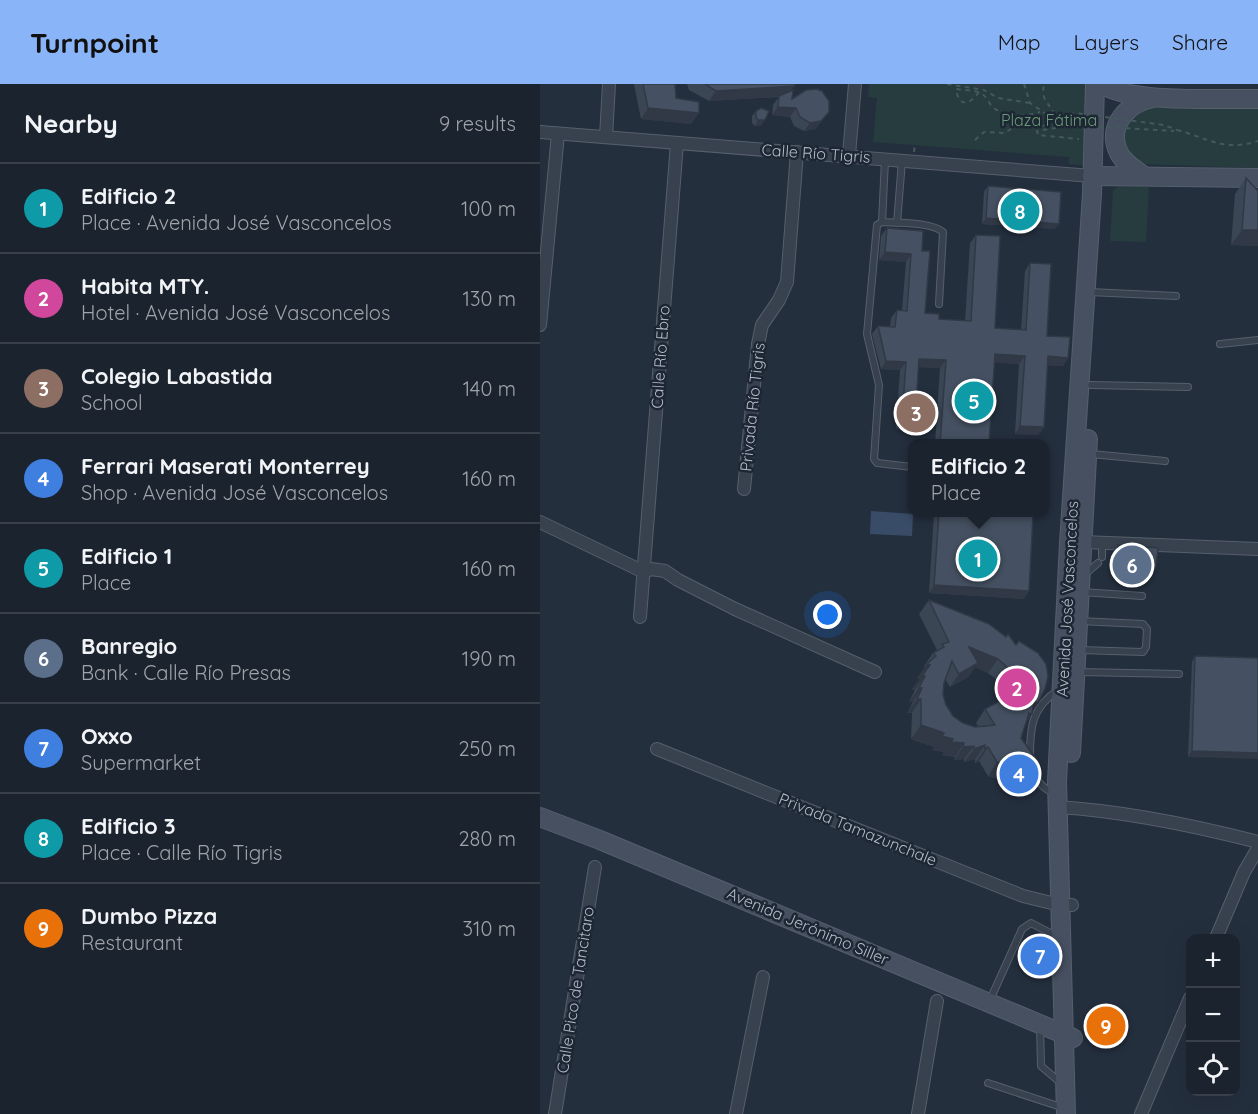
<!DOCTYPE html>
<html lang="en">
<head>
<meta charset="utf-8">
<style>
	:root { --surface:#1b232e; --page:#242b36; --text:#f1f3f6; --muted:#a0a4aa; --line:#39404a; --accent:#8ab4f8 }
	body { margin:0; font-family:Quicksand,sans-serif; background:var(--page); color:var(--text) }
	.controls { position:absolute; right:18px; bottom:18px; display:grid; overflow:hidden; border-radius:12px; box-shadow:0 6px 24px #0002 }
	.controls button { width:54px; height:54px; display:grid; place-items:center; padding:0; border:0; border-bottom:2px solid var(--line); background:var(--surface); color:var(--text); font:30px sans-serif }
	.you { position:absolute; left:288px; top:531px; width:21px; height:21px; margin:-15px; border:4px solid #fff; border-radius:50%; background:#1a73e8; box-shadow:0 0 0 9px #1a73e833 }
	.badge { display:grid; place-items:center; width:39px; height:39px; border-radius:50%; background:var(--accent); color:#fff; font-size:20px; font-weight:700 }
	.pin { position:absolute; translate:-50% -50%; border:3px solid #fff; box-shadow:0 2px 6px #0006 }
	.popup { position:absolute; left:368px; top:355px; width:141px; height:78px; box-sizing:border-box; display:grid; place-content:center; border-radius:12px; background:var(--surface); filter:drop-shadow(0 2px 4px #0005); font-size:20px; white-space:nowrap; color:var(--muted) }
	.popup b { font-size:22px; color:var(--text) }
	.popup::after { content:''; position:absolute; left:50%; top:100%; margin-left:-12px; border:12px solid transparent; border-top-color:var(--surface) }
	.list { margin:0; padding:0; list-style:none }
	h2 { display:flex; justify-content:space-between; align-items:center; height:78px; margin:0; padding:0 24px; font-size:26px }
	h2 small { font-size:20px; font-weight:400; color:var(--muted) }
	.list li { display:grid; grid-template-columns:39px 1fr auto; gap:18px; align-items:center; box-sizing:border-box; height:90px; padding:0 24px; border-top:2px solid var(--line) }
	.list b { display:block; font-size:22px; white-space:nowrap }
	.list p { margin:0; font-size:20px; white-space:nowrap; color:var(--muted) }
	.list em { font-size:20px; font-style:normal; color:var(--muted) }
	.icon { flex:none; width:33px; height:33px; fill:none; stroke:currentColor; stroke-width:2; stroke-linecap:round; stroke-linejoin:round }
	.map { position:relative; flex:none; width:718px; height:1030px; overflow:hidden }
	header { display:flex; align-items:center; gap:36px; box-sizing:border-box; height:84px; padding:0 30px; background:var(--accent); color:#111 }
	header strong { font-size:28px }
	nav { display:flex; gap:33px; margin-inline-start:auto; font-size:21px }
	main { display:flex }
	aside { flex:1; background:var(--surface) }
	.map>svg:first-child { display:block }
</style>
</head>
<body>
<header>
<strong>Turnpoint</strong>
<nav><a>Map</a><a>Layers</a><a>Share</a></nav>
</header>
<main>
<aside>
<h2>Nearby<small>9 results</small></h2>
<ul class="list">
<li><span class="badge" style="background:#0f9aa8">1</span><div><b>Edificio 2</b><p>Place · Avenida José Vasconcelos</p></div><em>100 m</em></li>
<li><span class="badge" style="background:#d1479c">2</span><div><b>Habita MTY.</b><p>Hotel · Avenida José Vasconcelos</p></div><em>130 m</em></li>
<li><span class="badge" style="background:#8d6e63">3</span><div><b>Colegio Labastida</b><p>School</p></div><em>140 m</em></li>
<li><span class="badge" style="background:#3f7fe0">4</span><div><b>Ferrari Maserati Monterrey</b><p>Shop · Avenida José Vasconcelos</p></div><em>160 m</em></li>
<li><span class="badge" style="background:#0f9aa8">5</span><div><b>Edificio 1</b><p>Place</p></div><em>160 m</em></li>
<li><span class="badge" style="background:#5c6f8a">6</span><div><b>Banregio</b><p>Bank · Calle Río Presas</p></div><em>190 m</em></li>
<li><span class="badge" style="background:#3f7fe0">7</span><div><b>Oxxo</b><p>Supermarket</p></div><em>250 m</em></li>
<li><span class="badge" style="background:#0f9aa8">8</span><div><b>Edificio 3</b><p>Place · Calle Río Tigris</p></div><em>280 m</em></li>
<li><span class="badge" style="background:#e8710a">9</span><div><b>Dumbo Pizza</b><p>Restaurant</p></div><em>310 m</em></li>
</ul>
</aside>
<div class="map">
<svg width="718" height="1030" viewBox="0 0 718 1030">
	<rect width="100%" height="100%" fill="#242f3e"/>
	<g fill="#263c3f">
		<path d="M329,0H547L543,81L529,80V73L333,58L337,14L328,13Z"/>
		<path d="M600,21L718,23V84L599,80L593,77L579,51Z"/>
		<path d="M578,103H609L606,158L570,157L573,106Z"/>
	</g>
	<path fill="#394c67" d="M331,427L373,430L372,452L330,450Z"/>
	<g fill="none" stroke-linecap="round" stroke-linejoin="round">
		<defs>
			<g id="lane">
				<path d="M342,138L345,76"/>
				<path d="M357,139L362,77"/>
				<path d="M549,208L636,212"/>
				<path d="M680,260L718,256"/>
				<path d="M551,301L648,303"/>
				<path d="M551,370L625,377"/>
				<path d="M372,383L337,379L334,375L339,301L327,250L337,141L342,138C358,139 392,138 403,148L399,220"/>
				<path d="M562,473V459"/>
				<path d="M544,491L558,479"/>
				<path d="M541,508L602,512"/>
				<path d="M539,537L603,540L607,545L606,563L603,568L540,566"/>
				<path d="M539,588L639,590"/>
				<path d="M490,672C490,642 492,624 518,606"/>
				<path d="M492,682C495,696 502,704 515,710"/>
				<path d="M450,916L482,845L491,839L518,853"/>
				<path d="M500,942L501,982L522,1000"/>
				<path d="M448,999L524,1024"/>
			</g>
			<g id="street">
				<path d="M0,48L552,92"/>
				<path d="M66,53L69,0"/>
				<path d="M309,71L315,0"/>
				<path d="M0,241L18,50"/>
				<path d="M204,405L218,260L222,241L239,216L247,198L257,68"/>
				<path d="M0,438L104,488"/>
				<path d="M543,458L718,465"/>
				<path d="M104,488L111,485L125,487L138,496L195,525L335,588"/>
				<path d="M100,533L137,59"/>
				<path d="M117,665L483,812L520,821H532"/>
				<path d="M517,723C585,727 652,741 718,758"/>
				<path d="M676,854L704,788L718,764"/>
				<path d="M15,1030L55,783"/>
				<path d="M196,1030L223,893"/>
				<path d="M378,1030L397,917"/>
				<path d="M601,1030L650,914"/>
			</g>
			<g id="secondary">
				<path d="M562,0C589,20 682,14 718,15"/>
				<path d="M603,91C594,85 584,79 579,69C565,42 589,18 613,14"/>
				<path d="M552,92L718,94"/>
				<path d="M531,669L548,355"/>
				<path d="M0,733L60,756L533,954"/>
				<path d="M526,1030L517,698L529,459L552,110L555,0"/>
			</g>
		</defs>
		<use href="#lane" stroke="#565f6c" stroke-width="8"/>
		<use href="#street" stroke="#565f6c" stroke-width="14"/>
		<use href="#secondary" stroke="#565f6c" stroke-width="20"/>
		<g stroke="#44595c" stroke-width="2" stroke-dasharray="4.5 4.5" stroke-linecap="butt">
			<path d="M407,0L444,6L458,14L490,19"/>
			<path d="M484,0L490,19L512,34"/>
			<path d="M439,8C430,21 419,24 416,5C423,6 434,6 440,9C447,12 448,19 453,23C466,35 485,32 500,28"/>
			<path d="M534,41L497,47L498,51L539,55"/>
			<path d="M637,46C667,54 685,68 718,57"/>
			<path d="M435,56L444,48L464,49L480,40L496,43L507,41L512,34L513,25C504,18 502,11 504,0"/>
			<path d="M374,68L375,59"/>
		</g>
		<use href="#lane" stroke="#38414e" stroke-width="6"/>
		<use href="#street" stroke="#38414e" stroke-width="12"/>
		<use href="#secondary" stroke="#465061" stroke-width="18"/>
		<g stroke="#44595c" stroke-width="2" stroke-dasharray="4.5 4.5" stroke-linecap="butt">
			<path d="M512,34L535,29L624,41L637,46"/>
			<path d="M515,35L534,41L634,47"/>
		</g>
	</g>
	<g fill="#3b4654" fill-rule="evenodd">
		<path d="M94,0H135L136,14L151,40L101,35Z"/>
		<path d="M147,0H255L251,6L252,15L289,28L275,45L264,47L254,42L250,33L232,31L233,21L239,13L169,17L149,6Z"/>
		<path d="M216,27L221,42H215L212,39V32Z"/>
		<path d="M706,94L718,162L691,161L695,110Z"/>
		<path d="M448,102L515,145L442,140L444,108Z"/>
		<path d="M347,144L382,167L385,229L399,235L425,237L430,159L436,151L455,244L481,246L485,187L490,179L507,252L528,274L523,282L507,281L504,343L498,351L475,350L479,280L454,278L449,360H395L400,284L379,283L370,346L356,345L360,286L341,285L332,250L338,242L350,243L351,234L357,226H362L366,178L339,176L341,152Z"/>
		<path d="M391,429H460L484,515L389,509L394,429Z"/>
		<path d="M578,461L616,484L611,493L571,490L572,470Z"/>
		<path d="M389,516L449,540L493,626L492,630L486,639L481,654L497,685L487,699L482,703L448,692L439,677L435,679V675L424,678V675L414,676L415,673L402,671L404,668L392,666L394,663L371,655L372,629H367L373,618H369L375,606L372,605L380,595L377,594L385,583L384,582L393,569L397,566L379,530ZM435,583L448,589L457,596L463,606L465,614L445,625L436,639L438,642L435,643L423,639L413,632L406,621L403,610L404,599L405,595L410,603L428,593Z"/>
		<path d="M655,572L718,574L648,673L652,578Z"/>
		<path d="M561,928L579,946L575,951L558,952L557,933Z"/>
	</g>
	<g fill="#303945">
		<path d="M434,0H446L444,3L432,2Z"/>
		<path d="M254,2L247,12L169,17L176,7Z"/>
		<path d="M238,23L256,24L250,33L232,31Z"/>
		<path d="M108,24L159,29L151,40L101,35Z"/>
		<path d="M289,28L275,45L264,47L270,39Z"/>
		<path d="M218,36H225L221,42H215Z"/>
		<path d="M446,134L519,140L515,145L442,140Z"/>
		<path d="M702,146H718V162L691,161Z"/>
		<path d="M345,168L371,170L366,178L339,176Z"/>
		<path d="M455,270L485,272L479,280L449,278Z"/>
		<path d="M508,272L528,274L523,282L502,281Z"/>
		<path d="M379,275L406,276L400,284L374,283Z"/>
		<path d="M346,277L366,278L360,286L341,285Z"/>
		<path d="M362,336L375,337L370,346L356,345Z"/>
		<path d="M480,342L504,343L498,351L475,350Z"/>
		<path d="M577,482L616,484L611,493L571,490Z"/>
		<path d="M394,501L489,507L484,515L389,509Z"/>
		<path d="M429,563L458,575L448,589L435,583L428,593L410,603L419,590Z"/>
		<path d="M387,580L390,581L385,592L375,606L372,605L380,595L377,594Z"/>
		<path d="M379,604H382L373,618H369Z"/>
		<path d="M377,615H381L372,629H367Z"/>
		<path d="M494,617L498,619L490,629L492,630L483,644Z"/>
		<path d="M381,641L404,649L413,655L404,668L392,666L394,663L371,655Z"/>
		<path d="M411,658L424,659L415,673L402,671Z"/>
		<path d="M445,661L435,675L424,678L434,665Z"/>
		<path d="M434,662L424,675L414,676L423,663Z"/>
		<path d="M448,663L439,677L435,679L445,665Z"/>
		<path d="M652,667L718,669V675L648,673Z"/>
		<path d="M457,678L497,685L487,699L482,703L448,692Z"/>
		<path d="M579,946L575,951L558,952L562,947Z"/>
	</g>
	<g fill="#455162" stroke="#303945" stroke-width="1.5" fill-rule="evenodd">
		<path d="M103,0H135L136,14L159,18V29L108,24Z"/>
		<path d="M165,0H255L254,2L176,7Z"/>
		<path d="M277,5L282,7L289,17V28L281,37L270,39L260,33L256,24L238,23L239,12L253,6L252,15L266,6Z"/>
		<path d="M221,24L229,27L225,36H218L216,33V27Z"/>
		<path d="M706,94L718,107V146H702Z"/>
		<path d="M448,102L521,108L519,140L446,134Z"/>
		<path d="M347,144L383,147L382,167H390L385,229L399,230V235L431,237L436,151L460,152L455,244L486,246L490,179L511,180L507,252L530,253L528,274L508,272L504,343L480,342L485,272L455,270L449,360H400L406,276L379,275L375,337L362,336L366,278L346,277L338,242L355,243L357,226L367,227L371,170L345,168Z"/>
		<path d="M399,429H460V430L493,432L489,507L394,501Z"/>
		<path d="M578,461L618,464L616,484L577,482Z"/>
		<path d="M389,516L449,540L466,553L468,550L476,561L479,557L498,569L506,580L508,592L505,605L498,619L494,617L492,630L489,629L481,654L499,679L497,685L492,690L457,678L448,663L445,665V661L434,665V662L423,663L424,659L411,658L413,655L402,652L404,649L381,641V615H377L382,604H379L385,592H382L390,581L387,580L396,572L393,569L404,563L402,560L409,558ZM429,563L458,575L467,583L473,593L476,608L445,625L455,641L435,643L423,639L413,632L406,621L403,610L404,599L412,577L419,590L438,579Z"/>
		<path d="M655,572L718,574V669L652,667Z"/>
		<path d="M578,927L579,946L562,947L561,928Z"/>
	</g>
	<g text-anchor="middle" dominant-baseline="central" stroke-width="5" stroke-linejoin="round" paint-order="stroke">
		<g font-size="16" fill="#6b9a76" stroke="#1d2633">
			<text x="509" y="36">Plaza Fátima</text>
		</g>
		<g font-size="16" fill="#b4bcc9" stroke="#1d2633">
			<text transform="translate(276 69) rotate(4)">Calle Río Tigris</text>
			<text transform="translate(120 273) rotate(-86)">Calle Río Ebro</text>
			<text transform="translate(212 323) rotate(-84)">Privada Río Tigris</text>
			<text transform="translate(527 515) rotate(-87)">Avenida José Vasconcelos</text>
			<text transform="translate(318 745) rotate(22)">Privada Tamazunchale</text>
			<text transform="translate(268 842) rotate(23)">Avenida Jerónimo Siller</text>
			<text transform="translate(35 906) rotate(-81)">Calle Pico de Tancitaro</text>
		</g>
	</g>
</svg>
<div class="controls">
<button>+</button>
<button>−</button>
<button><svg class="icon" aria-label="locate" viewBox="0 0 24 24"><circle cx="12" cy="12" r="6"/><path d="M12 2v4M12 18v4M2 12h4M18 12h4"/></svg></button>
</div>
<div class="you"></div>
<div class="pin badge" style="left:438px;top:475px;background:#0f9aa8">1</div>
<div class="popup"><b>Edificio 2</b>Place</div>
<div class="pin badge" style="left:477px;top:604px;background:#d1479c">2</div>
<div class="pin badge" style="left:376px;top:329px;background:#8d6e63">3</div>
<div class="pin badge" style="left:479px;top:690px;background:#3f7fe0">4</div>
<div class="pin badge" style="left:434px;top:317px;background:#0f9aa8">5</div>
<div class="pin badge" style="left:592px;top:481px;background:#5c6f8a">6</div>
<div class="pin badge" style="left:500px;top:872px;background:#3f7fe0">7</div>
<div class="pin badge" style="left:480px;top:127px;background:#0f9aa8">8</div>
<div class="pin badge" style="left:566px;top:942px;background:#e8710a">9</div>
</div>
</main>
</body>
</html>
